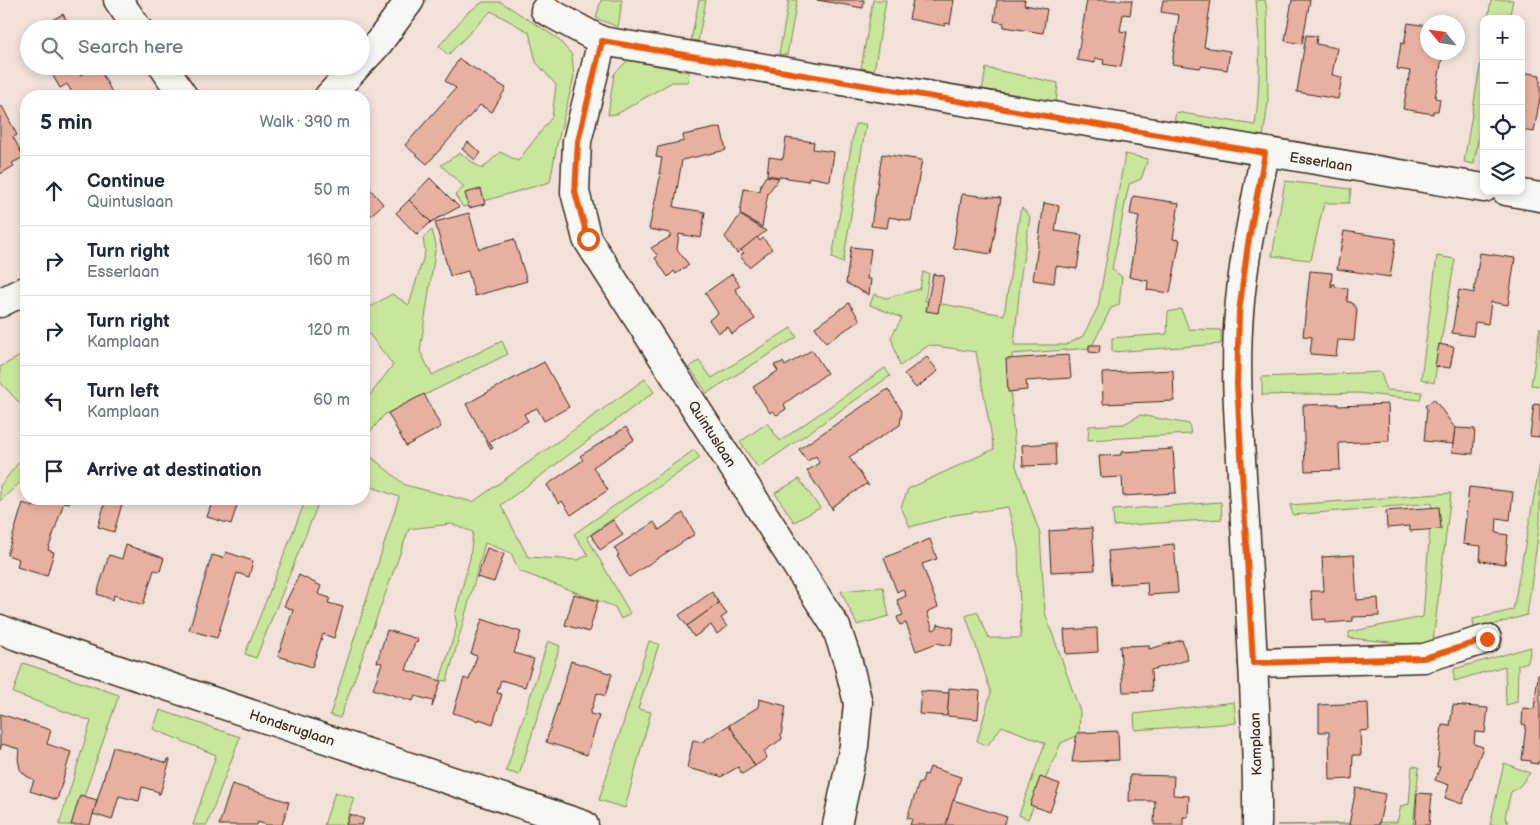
<!DOCTYPE html>
<html lang="en">
<head>
<meta charset="utf-8">
<style>
	:root { --surface:#fff; --page:#f2f2f3; --text:#1f2937; --muted:#747a83; --line:#e0e1e3 }
	body { margin:0; font-family:"Balsamiq Sans",sans-serif; background:var(--page); color:var(--text) }
	.controls { position:absolute; right:15px; top:15px; display:grid; overflow:hidden; border-radius:10px; box-shadow:0 2px 8px #0003 }
	.controls button { width:45px; height:45px; display:grid; place-items:center; padding:0; border:0; border-bottom:1px solid var(--line); background:var(--surface); color:var(--text); font:25px sans-serif }
	.compass { position:absolute; left:1420px; top:15px; width:45px; height:45px; border-radius:50%; background:var(--surface); box-shadow:0 2px 8px #0003; rotate:299deg }
	.stop { position:absolute; width:15px; height:15px; margin:-11px; border:4px solid #ea580c; border-radius:50%; background:#fff }
	.stop.end { background:#ea580c; border-color:#fff; box-shadow:0 1px 5px #0008 }
	.list { margin:0; padding:0; list-style:none }
	h2 { display:flex; justify-content:space-between; align-items:center; height:65px; margin:0; padding:0 20px; font-size:21px }
	h2 small { font-size:16px; font-weight:400; color:var(--muted) }
	.list li { display:grid; grid-template-columns:32px 1fr auto; gap:15px; align-items:center; box-sizing:border-box; height:70px; padding:0 20px; border-top:1px solid var(--line) }
	.list b { display:block; font-size:19px; white-space:nowrap }
	.list p { margin:0; font-size:16px; white-space:nowrap; color:var(--muted) }
	.list em { font-size:16px; font-style:normal; color:var(--muted) }
	.icon { flex:none; width:28px; height:28px; fill:none; stroke:currentColor; stroke-width:2; stroke-linecap:round; stroke-linejoin:round }
	.map { position:relative; flex:none; width:1540px; height:825px; overflow:hidden }
	.search { position:absolute; background:var(--surface); box-shadow:0 2px 8px #0003; left:20px; top:20px; width:350px; height:55px; display:flex; align-items:center; gap:12px; box-sizing:border-box; padding:0 18px; border-radius:28px; color:var(--muted); font-size:19px }
	.panel { position:absolute; background:var(--surface); box-shadow:0 2px 8px #0003; left:20px; top:90px; width:350px; height:415px; border-radius:20px }
	.map>svg:first-child { display:block }
</style>
</head>
<body>
<div class="map">
<svg width="1540" height="825" viewBox="0 0 1540 825">
	<rect width="100%" height="100%" fill="#f2e1d9"/>
	<filter id="ink" filterUnits="userSpaceOnUse"><feTurbulence type="fractalNoise" baseFrequency=".02" numOctaves="2"/><feDisplacementMap in="SourceGraphic" scale="10" xChannelSelector="R" yChannelSelector="G"/><feConvolveMatrix kernelMatrix="1 2 1 2 8 2 1 2 1" color-interpolation-filters="sRGB"/></filter>
	<g filter="url(#ink)">
		<g fill="#c9e69d" stroke="#82885e">
			<path d="M601,0H622L618,27L596,18Z"/>
			<path d="M699,0H706L698,41L691,40Z"/>
			<path d="M789,0H797L787,55L779,54Z"/>
			<path d="M873,0H886L874,71L861,68Z"/>
			<path d="M1256,0H1265L1267,9L1268,103L1263,137L1174,122L1176,112L1255,125C1261,83 1260,42 1256,0Z"/>
			<path d="M1491,0H1513L1509,19H1488Z"/>
			<path d="M483,2H501L557,38L572,55L574,77L557,144L550,182L463,207L455,195L464,187L441,165L460,153L482,169L500,152L518,161L552,117L556,85L536,62L529,32L491,11L448,55L439,46L467,13Z"/>
			<path d="M1484,43V105L1474,164L1464,162Z"/>
			<path d="M628,60L689,72L688,82H672L617,114L608,115L614,74Z"/>
			<path d="M986,68L1058,83L1056,103L982,91Z"/>
			<path d="M855,124H866L843,263L832,258Z"/>
			<path d="M1125,154L1148,159L1141,179L1129,184L1112,269L1122,277L1119,305L1111,308L1091,348L1012,354L1011,399L1016,466L1040,534L1045,613L1080,711L1079,735L1061,743L1028,819L1019,815L1045,743L1002,726L987,746L977,741L991,692L966,616L977,611L989,638H1021L1018,548L1008,507L954,515L910,527L901,507L908,489L994,449L976,352L929,345L900,366L891,337L902,318L870,305L874,294L886,298L920,289L923,272L929,274L925,301L1004,315L1020,212L1022,208L1030,217L1021,274L1014,345H1066L1083,336L1098,307Z"/>
			<path d="M1285,181L1351,189L1349,203H1324L1311,260L1272,256Z"/>
			<path d="M432,230L436,245L420,351L432,375L502,341L508,354L384,415L364,440V403L393,365L364,327V311L392,294L409,305L425,252L423,238Z"/>
			<path d="M1437,256L1455,259L1434,383L1421,379Z"/>
			<path d="M1181,309L1189,329L1221,330V344L1112,352V338L1167,334L1168,312Z"/>
			<path d="M791,328L797,337L707,393L689,367L699,361L712,378Z"/>
			<path d="M1540,328V386L1531,385Z"/>
			<path d="M20,356L26,365V380L25,382L26,384V410L0,382V367Z"/>
			<path d="M885,368L890,376L758,468L740,442L767,423L780,441Z"/>
			<path d="M1381,372L1386,390L1422,392L1420,400L1358,393L1262,395V377Z"/>
			<path d="M645,379L654,392L501,505L528,557L578,560L588,555L574,534L694,450L700,458L587,537L630,613L621,619L615,607L519,571L511,553L485,543L447,681L440,680L457,626L455,615L470,558L473,532L451,524L409,529L340,718L330,715L399,497L364,484V445L369,455L405,485L473,502Z"/>
			<path d="M1140,415L1189,424L1191,434L1088,440L1089,426L1124,424Z"/>
			<path d="M26,453V477L0,501V486Z"/>
			<path d="M1540,464V521L1527,615L1474,630L1473,619L1513,610Z"/>
			<path d="M799,479L820,508L794,522L775,493Z"/>
			<path d="M1451,493L1433,641L1420,645L1349,638V632L1423,617L1432,503L1293,515L1290,505Z"/>
			<path d="M306,499H320L256,658L245,654Z"/>
			<path d="M1221,502L1222,519L1114,526L1113,510Z"/>
			<path d="M883,587L889,616L857,625L841,591Z"/>
			<path d="M548,641L560,646L519,775L506,771Z"/>
			<path d="M649,641L659,644L638,709L651,712L625,808L599,800Z"/>
			<path d="M1531,647L1528,662L1518,665L1517,702L1506,705L1505,666L1454,681V669Z"/>
			<path d="M23,663L119,695L74,825H59L91,721L13,693Z"/>
			<path d="M1234,702L1236,723L1135,730L1134,714Z"/>
			<path d="M160,710L240,737L207,825H193L216,755L153,729Z"/>
			<path d="M1504,763L1530,773L1519,787L1511,792L1505,817L1509,825H1490Z"/>
			<path d="M1412,766L1419,767L1413,825H1277L1397,822L1401,806L1409,804Z"/>
			<path d="M335,792L354,798L345,825H324Z"/>
		</g>
		<g fill="#e8b0a0" stroke="#3b2a1e">
			<path d="M817,0H864L863,8Z"/>
			<path d="M913,0H954L950,24L945,23V26L909,19Z"/>
			<path d="M997,0H1025L1024,5L1047,9L1043,33L1004,27V23L994,21Z"/>
			<path d="M1087,0H1132L1130,15L1123,14L1120,31L1127,32L1121,67L1103,64L1104,60L1095,58V63L1077,60Z"/>
			<path d="M1163,0H1211L1204,47L1230,51L1227,70L1201,66L1200,68L1172,64L1179,15L1161,12Z"/>
			<path d="M1292,0H1310L1302,44L1285,41Z"/>
			<path d="M63,14L71,29H45L43,25Z"/>
			<path d="M1408,23L1428,26V52H1443L1435,98L1440,99L1438,111H1433V114L1403,109L1410,71L1397,69L1401,43L1404,44Z"/>
			<path d="M1306,35L1317,36L1316,44L1337,48L1332,75L1342,77L1338,99L1297,92Z"/>
			<path d="M459,59L506,88L492,112L480,105L427,164L405,145L456,88L445,81Z"/>
			<path d="M54,66H76L80,75L98,66L114,96H74L67,84L60,88L49,69Z"/>
			<path d="M1521,72L1540,75V97L1534,132L1521,130Z"/>
			<path d="M2,106L17,135L13,137L24,157L12,163L14,166L0,174V107Z"/>
			<path d="M721,127L726,150L682,160L674,207L705,212L701,238L679,234L677,249L689,265L676,274L674,271L668,277L655,258L658,256L651,248L670,237V233L649,229L661,173L659,174L662,158L656,157L658,147L684,141L683,135Z"/>
			<path d="M786,138L814,142L813,149L834,152L830,181L809,177L808,181L767,175L769,157L783,159Z"/>
			<path d="M468,142L481,153L475,160L462,149Z"/>
			<path d="M882,154L922,160L911,221L889,217L887,228L871,226Z"/>
			<path d="M766,176L779,178L768,193L762,227L740,214L744,189L760,191L761,184Z"/>
			<path d="M430,178L459,207L431,222L409,200Z"/>
			<path d="M364,182L383,204L368,218L364,213Z"/>
			<path d="M481,189L485,204L469,208L465,193Z"/>
			<path d="M962,194L1001,198L991,254L953,248Z"/>
			<path d="M1133,196L1179,203L1173,239L1180,240L1170,293L1147,290L1148,281L1129,277L1139,216L1130,214Z"/>
			<path d="M409,200L431,222L417,235L396,213Z"/>
			<path d="M1044,203L1059,206L1055,231L1082,235L1077,269L1056,266L1054,283L1033,280Z"/>
			<path d="M469,213L479,249L514,239L527,281L475,296L468,271L450,276L435,222Z"/>
			<path d="M740,215L766,231L737,253L725,237Z"/>
			<path d="M1344,231L1396,239L1390,277L1337,269Z"/>
			<path d="M757,237L760,241L763,238L772,249L749,267L740,256L744,253L741,250Z"/>
			<path d="M851,247L871,249L867,279H871L869,295L846,283Z"/>
			<path d="M1480,253L1515,258L1508,305L1491,302L1488,324L1475,322L1473,336L1452,333L1459,290L1474,293Z"/>
			<path d="M1310,271L1332,273L1331,287H1332V284H1335V287L1348,288L1347,302H1351L1357,309L1354,341L1338,340L1336,356L1310,354L1312,337L1303,336Z"/>
			<path d="M732,274L740,286L735,289L755,319L732,334L728,327L718,333L709,320L718,313L705,293Z"/>
			<path d="M933,274L944,276L938,313L926,311Z"/>
			<path d="M849,303L860,320L826,343L815,327Z"/>
			<path d="M1439,344L1454,347L1450,368L1435,366Z"/>
			<path d="M1089,345H1100L1099,353L1089,352Z"/>
			<path d="M812,350L827,373L784,404L786,409L777,415L772,411L770,413L753,387L778,371L774,365L783,362L785,366Z"/>
			<path d="M1069,355L1071,378L1026,381L1027,390L1008,392L1006,359Z"/>
			<path d="M927,357L938,371L916,388L904,374Z"/>
			<path d="M544,362L569,407L544,421L537,408L524,414L528,421L489,442L493,448L491,449L466,404Z"/>
			<path d="M1173,370L1174,401L1103,404L1102,373Z"/>
			<path d="M888,389L902,411L900,425L849,457L869,486L866,484L832,507L833,510L807,471L819,463L818,460L816,456L807,461L799,449Z"/>
			<path d="M424,394L441,427L406,446L388,413Z"/>
			<path d="M1434,399L1455,428L1453,444L1424,441L1427,409L1425,406Z"/>
			<path d="M1338,404V406L1388,404L1389,441L1339,443L1340,470L1305,471L1303,405Z"/>
			<path d="M1534,404L1540,405V437L1530,436Z"/>
			<path d="M626,427L634,440L593,467L608,490L571,515L562,501L559,504L547,485L583,460L580,456Z"/>
			<path d="M1455,428L1475,429L1473,454L1452,452Z"/>
			<path d="M1055,443L1056,465L1023,466L1022,445Z"/>
			<path d="M1173,449L1176,493L1123,496L1122,477L1101,478L1099,456L1121,455V452Z"/>
			<path d="M1469,487L1513,492L1510,520L1497,518L1496,533L1508,535L1505,564L1480,561L1481,546L1463,544Z"/>
			<path d="M36,499H70L69,503L64,502L48,550L54,552L47,576L17,567L19,559L7,555L23,503L33,507Z"/>
			<path d="M106,499L122,504L114,532L98,527Z"/>
			<path d="M213,499H239L231,524L207,517Z"/>
			<path d="M1439,507L1441,529L1410,531L1409,526L1387,528L1386,511Z"/>
			<path d="M683,513L695,534L629,577L617,556L619,555L614,548L654,522L659,530Z"/>
			<path d="M613,520L623,535L600,550L591,535Z"/>
			<path d="M1092,528L1095,570L1051,572L1049,531Z"/>
			<path d="M930,539L937,559L922,564L938,607L927,612L933,630L937,628L938,624L954,628L951,646L937,643L916,651L906,623L900,625L897,617L903,615L897,600L906,596L903,589L897,592L884,558Z"/>
			<path d="M1174,544L1178,593L1148,595L1147,582L1111,585L1108,551L1164,546V545Z"/>
			<path d="M126,545L164,558L160,571L154,570L143,605L114,595L113,600L97,594L109,555L122,559Z"/>
			<path d="M487,548L504,554L494,582L477,577Z"/>
			<path d="M226,552L253,561L249,577L237,573L217,638L189,630L212,555L223,558Z"/>
			<path d="M1354,555L1357,600L1378,598L1379,616L1353,617V621L1326,623V619L1313,620L1311,591H1324L1322,557Z"/>
			<path d="M299,575L321,586L318,594L330,598L328,603L343,607L334,638L323,634L312,667L278,656L293,610L284,606Z"/>
			<path d="M712,592L719,603L687,626L679,615Z"/>
			<path d="M574,594L598,601L589,632L565,625Z"/>
			<path d="M719,603L727,614L721,618L727,627L717,634L711,625L694,637L687,626Z"/>
			<path d="M482,619L521,632L514,653L534,659L525,687L501,680L497,693L502,694L493,724L479,719V721L453,713L464,678L469,680L477,656L471,654Z"/>
			<path d="M1097,628L1098,652L1066,654L1064,630Z"/>
			<path d="M387,630L418,639L417,643L415,642L406,670L441,681L432,707L433,701L415,696L413,701L373,689L382,663L377,662Z"/>
			<path d="M1182,640L1188,660L1151,670L1152,691L1123,692L1120,646L1149,645V649Z"/>
			<path d="M571,661L612,674L605,696L597,693L590,714L599,716L587,755L546,742Z"/>
			<path d="M1538,675H1540V762H1537L1538,764L1531,763V761L1522,760L1526,725L1522,724L1523,708L1534,709Z"/>
			<path d="M949,688L980,691L978,719L947,716Z"/>
			<path d="M921,691L949,693L947,716L919,714Z"/>
			<path d="M759,699L786,706L781,735L782,739L764,751L767,758L755,766L729,725L758,707Z"/>
			<path d="M1368,703L1369,730L1360,731L1361,755H1353L1352,779L1330,780L1329,732H1319V705Z"/>
			<path d="M1453,705L1488,708L1485,733L1475,732L1474,744L1483,747L1462,804L1445,798L1449,785L1435,780L1440,767H1437L1442,725L1450,726Z"/>
			<path d="M0,714L51,730L47,744L71,752L57,800L30,791L34,780L25,775L20,769L18,759L19,749L2,744L0,750Z"/>
			<path d="M729,725L755,766L742,774L738,767L721,777L720,776L687,768L693,740L702,742Z"/>
			<path d="M1118,731L1119,760L1072,762L1077,733Z"/>
			<path d="M113,747L167,763L168,759L170,760L160,794H158L159,792L142,787L139,801L119,796L112,820L93,814Z"/>
			<path d="M930,767L961,777L946,825H910L912,819L907,818L919,783H922L924,774L927,775Z"/>
			<path d="M1130,775L1174,776L1173,795L1189,796L1188,817H1183V825H1154L1155,801H1129Z"/>
			<path d="M1040,777L1060,784L1050,812L1030,805Z"/>
			<path d="M232,784L289,802L282,825H267L258,822L257,825H219Z"/>
			<path d="M1356,788L1385,794L1379,825H1349Z"/>
			<path d="M1417,793L1432,794L1429,825H1415Z"/>
			<path d="M80,795L97,800L90,825H71Z"/>
			<path d="M953,800L1007,817L1004,825H946Z"/>
			<path d="M350,814L364,819L362,825H346Z"/>
		</g>
		<g fill="none" stroke-linecap="round" stroke-linejoin="round">
			<defs>
				<g id="minor">
					<path d="M118,0L138,29"/>
					<path d="M545,10L602,41L1484,188"/>
					<path d="M602,41L577,141L575,192L587,239L836,627L848,662L858,703L854,746L837,825"/>
					<path d="M163,66L183,96"/>
					<path d="M1506,191L1540,197"/>
					<path d="M0,629L17,636L584,825"/>
					<path d="M1253,663L1424,658L1487,639"/>
					<path d="M1257,825C1258,718 1250,611 1244,505C1240,441 1234,377 1239,313C1243,259 1255,205 1265,153"/>
				</g>
				<g id="tertiary">
					<path d="M361,62L377,45L410,0"/>
					<path d="M329,96L357,66"/>
					<path d="M0,303L26,290"/>
				</g>
			</defs>
			<use href="#minor" stroke="#3b2a1e" stroke-width="31"/>
			<use href="#tertiary" stroke="#3b2a1e" stroke-width="31"/>
			<use href="#minor" stroke="#f6f6f2" stroke-width="28"/>
			<use href="#tertiary" stroke="#f6f6f2" stroke-width="28"/>
		</g>
	</g>
	<g fill="none" stroke-linecap="round" stroke-linejoin="round" filter="url(#ink)">
		<path stroke="#ea580c" stroke-width="6" d="M588,239L575,192L578,141L602,41L1265,153L1248,244L1239,312L1237,384L1253,663L1424,658L1487,639"/>
	</g>
	<g text-anchor="middle" dominant-baseline="central" stroke-width="4" stroke-linejoin="round" paint-order="stroke">
		<g font-size="14" fill="#3b2a1e" stroke="#f6f6f2">
			<text transform="translate(1321 162) rotate(9)">Esserlaan</text>
			<text transform="translate(712 434) rotate(57)">Quintuslaan</text>
			<text transform="translate(292 728) rotate(18)">Hondsruglaan</text>
			<text transform="translate(1256 744) rotate(-92)">Kamplaan</text>
		</g>
	</g>
</svg>
<div class="controls">
<button>+</button>
<button>−</button>
<button><svg class="icon" aria-label="locate" viewBox="0 0 24 24"><circle cx="12" cy="12" r="6"/><path d="M12 2v4M12 18v4M2 12h4M18 12h4"/></svg></button>
<button><svg class="icon" aria-label="layers" viewBox="0 0 24 24"><path d="M12 4l9 5-9 5-9-5zM3 14l9 5 9-5"/></svg></button>
</div>
<svg class="compass" viewBox="-18 -18 36 36"><path d="M0-13l5 13h-10z" fill="#e53935"/><path d="M0 13l5-13h-10z" fill="#747a83"/></svg>
<div class="stop" style="left:588px;top:239px"></div>
<div class="stop end" style="left:1487px;top:639px"></div>
<div class="search"><svg class="icon" aria-label="search" viewBox="0 0 24 24"><circle cx="10" cy="10" r="6"/><path d="M15 15l6 6"/></svg>Search here</div>
<section class="panel">
<h2>5 min<small>Walk · 390 m</small></h2>
<ul class="list">
<li><svg class="icon" aria-label="ahead" viewBox="0 0 24 24"><path d="M12 20V5M6 11l6-6 6 6"/></svg><div><b>Continue</b><p>Quintuslaan</p></div><em>50 m</em></li>
<li><svg class="icon" aria-label="right" viewBox="0 0 24 24"><path d="M7 20v-9h11M14 6l5 5-5 5"/></svg><div><b>Turn right</b><p>Esserlaan</p></div><em>160 m</em></li>
<li><svg class="icon" aria-label="right" viewBox="0 0 24 24"><path d="M7 20v-9h11M14 6l5 5-5 5"/></svg><div><b>Turn right</b><p>Kamplaan</p></div><em>120 m</em></li>
<li><svg class="icon" aria-label="left" viewBox="0 0 24 24"><path d="M17 20v-9H6M10 6l-5 5 5 5"/></svg><div><b>Turn left</b><p>Kamplaan</p></div><em>60 m</em></li>
<li><svg class="icon" aria-label="arrive" viewBox="0 0 24 24"><path d="M6 21V4h12l-3 4 3 4H6"/></svg><div><b>Arrive at destination</b></div></li>
</ul>
</section>
</div>
</body>
</html>
